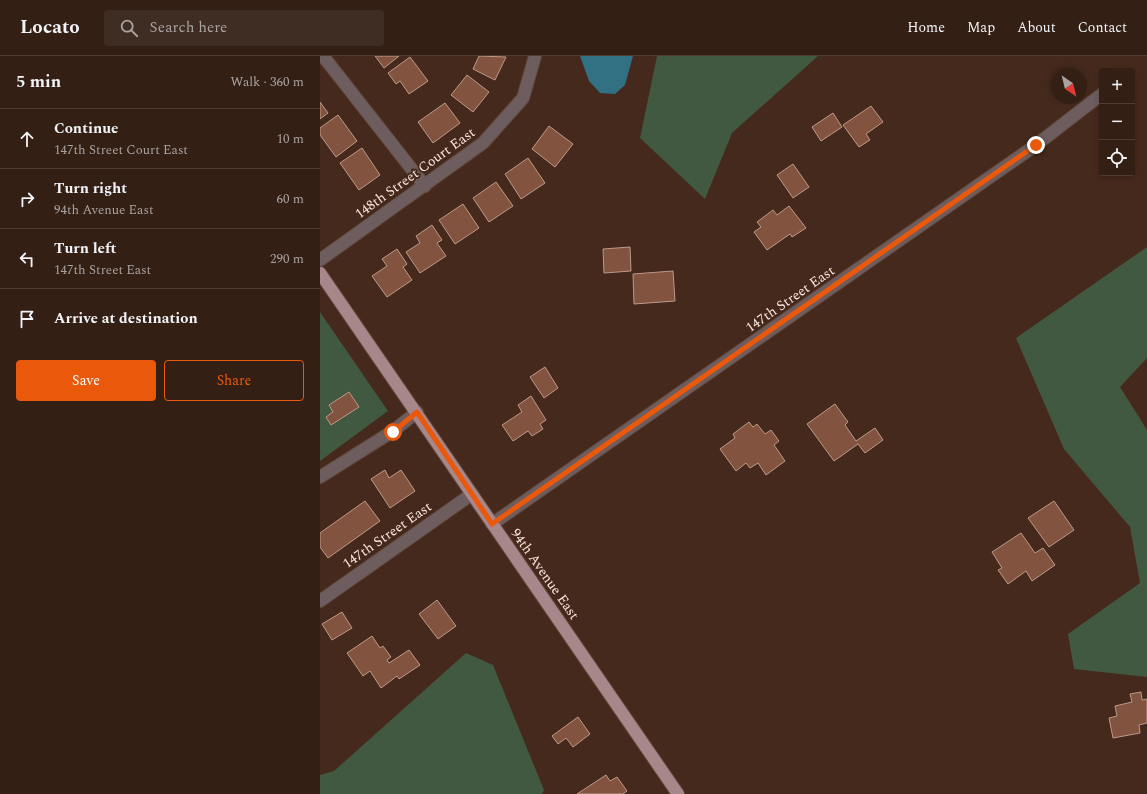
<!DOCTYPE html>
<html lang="en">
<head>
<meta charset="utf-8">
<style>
	:root { --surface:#341f15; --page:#3f2c22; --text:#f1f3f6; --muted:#a9a2a0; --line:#4e3d34; --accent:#ea580c }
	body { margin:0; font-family:Spectral,serif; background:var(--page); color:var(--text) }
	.controls { position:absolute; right:12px; top:12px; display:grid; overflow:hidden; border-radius:4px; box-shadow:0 2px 6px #0003 }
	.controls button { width:36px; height:36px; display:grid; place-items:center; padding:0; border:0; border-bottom:1px solid var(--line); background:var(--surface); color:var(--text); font:20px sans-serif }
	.compass { position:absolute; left:731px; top:12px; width:36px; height:36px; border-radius:50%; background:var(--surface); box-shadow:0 2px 6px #0003; rotate:145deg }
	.stop { position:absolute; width:12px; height:12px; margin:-9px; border:3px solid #ea580c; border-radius:50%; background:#fff }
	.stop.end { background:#ea580c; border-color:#fff; box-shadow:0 1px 4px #0008 }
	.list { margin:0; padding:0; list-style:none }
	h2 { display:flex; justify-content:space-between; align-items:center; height:52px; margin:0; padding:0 16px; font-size:17px }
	h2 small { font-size:13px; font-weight:400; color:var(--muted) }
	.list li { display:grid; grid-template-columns:26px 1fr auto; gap:12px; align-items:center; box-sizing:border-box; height:60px; padding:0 16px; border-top:1px solid var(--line) }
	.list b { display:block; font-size:15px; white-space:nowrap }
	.list p { margin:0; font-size:13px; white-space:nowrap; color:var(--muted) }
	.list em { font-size:13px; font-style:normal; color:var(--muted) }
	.actions { display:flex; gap:8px; padding:12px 16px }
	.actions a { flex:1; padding:9px 0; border:1px solid var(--accent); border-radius:4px; text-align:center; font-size:14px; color:var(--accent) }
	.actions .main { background:var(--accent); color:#fff }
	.icon { flex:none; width:22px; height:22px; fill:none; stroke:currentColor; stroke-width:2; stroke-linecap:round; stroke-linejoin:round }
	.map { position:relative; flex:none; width:827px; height:738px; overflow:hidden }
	header { display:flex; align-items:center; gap:24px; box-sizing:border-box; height:56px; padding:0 20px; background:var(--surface); border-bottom:1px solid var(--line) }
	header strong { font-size:19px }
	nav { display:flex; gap:22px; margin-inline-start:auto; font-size:14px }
	.search { width:280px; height:36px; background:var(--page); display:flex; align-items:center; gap:10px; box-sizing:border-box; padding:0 14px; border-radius:4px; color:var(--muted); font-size:15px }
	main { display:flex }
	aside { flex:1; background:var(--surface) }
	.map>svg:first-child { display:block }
</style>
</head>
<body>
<header>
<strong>Locato</strong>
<div class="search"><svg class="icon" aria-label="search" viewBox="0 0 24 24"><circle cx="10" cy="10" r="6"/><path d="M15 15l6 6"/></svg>Search here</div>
<nav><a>Home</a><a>Map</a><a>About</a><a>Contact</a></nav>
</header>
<main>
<aside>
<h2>5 min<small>Walk · 360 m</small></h2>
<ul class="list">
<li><svg class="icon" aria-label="ahead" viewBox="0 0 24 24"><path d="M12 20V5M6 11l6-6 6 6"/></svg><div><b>Continue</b><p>147th Street Court East</p></div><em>10 m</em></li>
<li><svg class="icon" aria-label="right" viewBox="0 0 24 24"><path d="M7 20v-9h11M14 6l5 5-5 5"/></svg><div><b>Turn right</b><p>94th Avenue East</p></div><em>60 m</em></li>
<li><svg class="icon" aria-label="left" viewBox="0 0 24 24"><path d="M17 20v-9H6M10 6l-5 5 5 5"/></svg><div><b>Turn left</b><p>147th Street East</p></div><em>290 m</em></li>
<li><svg class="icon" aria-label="arrive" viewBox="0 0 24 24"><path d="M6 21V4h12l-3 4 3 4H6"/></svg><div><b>Arrive at destination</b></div></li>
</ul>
<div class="actions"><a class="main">Save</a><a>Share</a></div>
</aside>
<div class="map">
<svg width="827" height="738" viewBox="0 0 827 738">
	<rect width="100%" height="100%" fill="#45291c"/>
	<g fill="#415941">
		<path d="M337,0H498L412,77L385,143L320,82Z"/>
		<path d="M827,191V302L800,331L827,374V621L754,613L748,578L820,527L810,471L744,393L696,282Z"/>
		<path d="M0,256L68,355L0,405Z"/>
		<path d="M146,597L173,609L224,734L222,738H0V719L14,715Z"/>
	</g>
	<path fill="#327084" d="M260,0H313L305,29L295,38L280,37L269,25Z"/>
	<g fill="#82533e" stroke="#bd9a8a">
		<path d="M55,0H79L64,12Z"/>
		<path d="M159,0L186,1L175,24L153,13Z"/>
		<path d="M90,1L108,25L89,38L80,25L76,28L68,17Z"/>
		<path d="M147,19L169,36L153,56L131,39Z"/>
		<path d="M0,46L8,57L0,63Z"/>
		<path d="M125,47L140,67L113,87L98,66Z"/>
		<path d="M551,50L563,66L546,78L550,84L539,91L523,69Z"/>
		<path d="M513,57L522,71L501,85L492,71Z"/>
		<path d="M18,59L37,85L16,101L0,79V72Z"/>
		<path d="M229,70L253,88L235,111L212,93Z"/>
		<path d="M42,92L60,119L39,134L20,107Z"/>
		<path d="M208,102L225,127L201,143L185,118Z"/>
		<path d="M473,108L489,131L473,142L457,119Z"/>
		<path d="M176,126L193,150L169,166L153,142Z"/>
		<path d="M143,148L159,172L135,188L119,164Z"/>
		<path d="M469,150L486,172L472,181L470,178L447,194L434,176L441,171L437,166L453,154L457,159Z"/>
		<path d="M112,169L122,184L117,187L126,200L100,217L86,196L100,187L96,180Z"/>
		<path d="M310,191L311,215L284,217L283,193Z"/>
		<path d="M77,193L87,208L83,211L92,224L67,241L52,220L67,210L62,203Z"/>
		<path d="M353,215L355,245L314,248L313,218Z"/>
		<path d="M225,311L238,332L224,342L210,321Z"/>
		<path d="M29,336L39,351L11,369L6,361L13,356L9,349Z"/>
		<path d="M211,340L226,364L220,368L223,373L212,380L208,375L193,385L182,369L202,356L198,349Z"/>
		<path d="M515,348L528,366L525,369L536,385L555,372L563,384L545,397L538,388L514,405L487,368Z"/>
		<path d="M429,366L433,371L437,368L445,378L451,374L459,385L454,389L465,405L446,419L438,407L430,412L426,407L416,415L400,393L415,382L413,378Z"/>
		<path d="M65,414L69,422L81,414L95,435L70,452L51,423Z"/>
		<path d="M45,445L60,465L8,502L0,491V477Z"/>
		<path d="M734,445L754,474L729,491L708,462Z"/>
		<path d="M701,477L715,497L723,492L735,509L712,525L706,515L688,528L678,514L682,512L672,496Z"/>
		<path d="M117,544L136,570L118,583L99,558Z"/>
		<path d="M22,556L32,572L12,584L2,568Z"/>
		<path d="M52,580L60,592L63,590L71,601L67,604L69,607L89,594L100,609L79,623L77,620L61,632L50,615L43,620L27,597Z"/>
		<path d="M821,636L822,644L827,643V667L819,669L820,677L793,682L789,662L797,660L795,650L812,646L810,638Z"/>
		<path d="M258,661L270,678L253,691L246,682L238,688L232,680Z"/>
		<path d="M286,719L290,725L297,721L307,735L303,738H257Z"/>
	</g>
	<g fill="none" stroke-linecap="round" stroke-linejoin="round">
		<defs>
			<g id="minor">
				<path d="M3,0L105,130"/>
				<path d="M0,204L163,87L203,42L215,0"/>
				<path d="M0,421L73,375L97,356"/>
				<path d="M172,468L716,89L782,38"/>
				<path d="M0,545L152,438"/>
			</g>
			<path id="major" d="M0,217L358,738"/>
		</defs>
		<use href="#minor" stroke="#62473b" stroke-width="14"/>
		<use href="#major" stroke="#62473b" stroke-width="14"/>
		<use href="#minor" stroke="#6d5d5f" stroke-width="12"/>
		<use href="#major" stroke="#a8878b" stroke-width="12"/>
	</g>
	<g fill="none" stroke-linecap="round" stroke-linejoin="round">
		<path stroke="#ea580c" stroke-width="5" d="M73,376L97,356L172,468L716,89"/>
	</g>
	<g text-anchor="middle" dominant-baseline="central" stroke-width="4" stroke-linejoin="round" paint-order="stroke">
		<g font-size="14" fill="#fae7de" stroke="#45291c">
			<text transform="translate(95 117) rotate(-36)">148th Street Court East</text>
			<text transform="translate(470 243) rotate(-35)">147th Street East</text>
			<text transform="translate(67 479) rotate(-35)">147th Street East</text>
			<text transform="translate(225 518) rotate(55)">94th Avenue East</text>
		</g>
	</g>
</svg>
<div class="controls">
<button>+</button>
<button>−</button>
<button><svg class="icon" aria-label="locate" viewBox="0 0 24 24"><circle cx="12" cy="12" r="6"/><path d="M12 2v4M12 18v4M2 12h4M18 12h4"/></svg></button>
</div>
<svg class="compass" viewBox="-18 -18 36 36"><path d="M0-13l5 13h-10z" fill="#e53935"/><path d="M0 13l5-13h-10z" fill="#a9a2a0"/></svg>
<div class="stop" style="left:73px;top:376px"></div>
<div class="stop end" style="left:716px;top:89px"></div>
</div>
</main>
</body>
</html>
